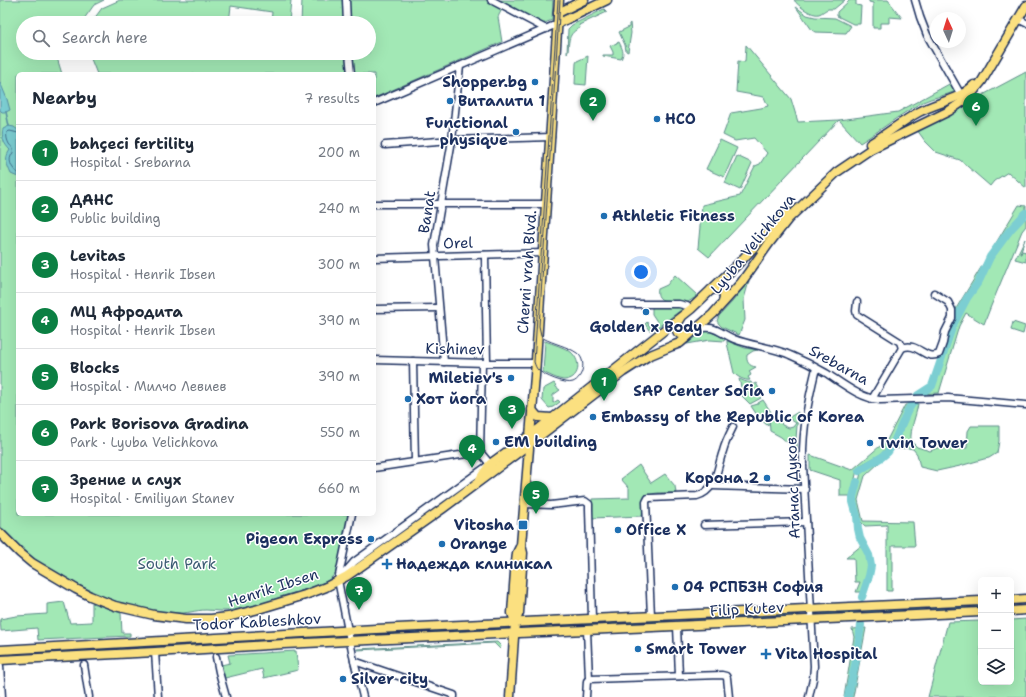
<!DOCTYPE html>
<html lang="en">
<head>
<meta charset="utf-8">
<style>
	:root { --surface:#fff; --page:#f6f6f7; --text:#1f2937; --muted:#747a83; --line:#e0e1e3; --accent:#0b8043 }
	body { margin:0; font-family:"Shantell Sans",sans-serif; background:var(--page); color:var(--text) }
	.controls { position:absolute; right:12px; bottom:12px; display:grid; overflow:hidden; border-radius:6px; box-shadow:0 4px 16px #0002 }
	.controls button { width:36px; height:36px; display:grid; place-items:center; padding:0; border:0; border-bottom:1px solid var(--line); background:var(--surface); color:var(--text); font:20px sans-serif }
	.compass { position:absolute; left:930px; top:12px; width:36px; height:36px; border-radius:50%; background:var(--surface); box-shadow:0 4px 16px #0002; rotate:356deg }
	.you { position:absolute; left:641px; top:272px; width:14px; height:14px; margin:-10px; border:3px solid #fff; border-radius:50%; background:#1a73e8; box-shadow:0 0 0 6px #1a73e833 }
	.badge { display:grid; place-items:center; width:26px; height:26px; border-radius:50%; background:var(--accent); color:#fff; font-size:13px; font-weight:700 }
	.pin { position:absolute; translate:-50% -33px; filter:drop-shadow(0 1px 2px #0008) }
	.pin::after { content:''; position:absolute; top:21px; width:14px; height:12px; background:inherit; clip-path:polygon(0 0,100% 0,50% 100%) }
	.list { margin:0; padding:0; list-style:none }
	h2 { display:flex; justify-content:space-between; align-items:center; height:52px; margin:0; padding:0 16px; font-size:17px }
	h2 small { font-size:13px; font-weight:400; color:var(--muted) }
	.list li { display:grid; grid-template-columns:26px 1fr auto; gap:12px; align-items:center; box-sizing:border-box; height:56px; padding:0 16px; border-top:1px solid var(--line) }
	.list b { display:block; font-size:15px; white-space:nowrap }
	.list p { margin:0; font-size:13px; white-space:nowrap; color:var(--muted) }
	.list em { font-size:13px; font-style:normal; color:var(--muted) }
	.icon { flex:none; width:22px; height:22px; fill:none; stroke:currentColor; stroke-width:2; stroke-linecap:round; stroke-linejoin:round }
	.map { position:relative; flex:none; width:1026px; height:697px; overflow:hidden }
	.search { position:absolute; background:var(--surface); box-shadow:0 4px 16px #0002; left:16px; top:16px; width:360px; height:44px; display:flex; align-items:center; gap:10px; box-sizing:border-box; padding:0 14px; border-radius:22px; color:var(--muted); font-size:15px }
	.panel { position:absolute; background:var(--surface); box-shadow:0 4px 16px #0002; left:16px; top:72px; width:360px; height:444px; border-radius:6px }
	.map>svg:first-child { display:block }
</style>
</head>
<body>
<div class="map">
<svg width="1026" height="697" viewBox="0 0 1026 697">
	<rect width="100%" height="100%" fill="#fff"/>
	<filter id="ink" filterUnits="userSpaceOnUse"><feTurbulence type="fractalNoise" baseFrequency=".025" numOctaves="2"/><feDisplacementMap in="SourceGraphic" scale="8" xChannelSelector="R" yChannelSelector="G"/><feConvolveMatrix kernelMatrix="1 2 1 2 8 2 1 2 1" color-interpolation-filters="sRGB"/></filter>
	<g filter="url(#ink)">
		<g fill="#a2e8b5" stroke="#5e8c8a">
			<path d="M0,0H104L94,5L81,23H23V53H56L58,61L62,74H18V514H349L338,568C336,572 334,575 331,578C323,585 297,592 286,595C272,600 257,606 242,608C236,610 228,611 221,611C216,611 211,610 206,610C196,610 186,614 176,613C109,608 46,577 0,529Z"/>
			<path d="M120,0H291L289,23H271L272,12L231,6L229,23H183L163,21V23H91L102,8Z"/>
			<path d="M302,0H343L344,23H301Z"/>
			<path d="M348,0H553L552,20L535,27L502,9L498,17L502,42L374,98V74H353L351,53H369V23H349Z"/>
			<path d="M794,0H845L834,9C832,9 830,9 828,9C825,10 822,13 819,14C812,16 798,6 794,0Z"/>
			<path d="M850,0H856V5L861,6L860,24H853L837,16V12Z"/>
			<path d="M869,0H888L902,18L889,17V23H880V28H873V3L869,2Z"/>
			<path d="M796,7L807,15L815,17L835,18L851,26L846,33L815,32L812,30Z"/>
			<path d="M604,9L607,12L579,25L580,28C568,33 569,41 568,52L567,53L568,29L572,25Z"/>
			<path d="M630,23L631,33L628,52L626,51L625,45L619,32L629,27V24Z"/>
			<path d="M619,42C622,48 625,53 621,59L603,56V55H613V52L610,46Z"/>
			<path d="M746,45L791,99L798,122L839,120L898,112L951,83L956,91C945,96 933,97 923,102C900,114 881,130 860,143L839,120L709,257L698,248L702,205L740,196L755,166L760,164L767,153L754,138L735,141L723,135L731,113L761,108L768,106L764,97L736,92L738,61L745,62Z"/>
			<path d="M64,53H346L347,74H97L89,54L75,53L66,54Z"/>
			<path d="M588,56L586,85L575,84L576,63L577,61Z"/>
			<path d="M1026,72V188L1008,172L994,181L990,186L960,160L936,152L925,141L917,130L937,122L968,105L979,97Z"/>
			<path d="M720,140L737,148L724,177L706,169Z"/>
			<path d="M737,156L752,163L740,190L725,183Z"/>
			<path d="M1019,205L1026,206V226L1022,231L991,306L984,324L966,313L959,326L939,393L917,394L931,383L957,307Z"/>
			<path d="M1025,239L1020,254H1021L1022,251L1026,252V262L1015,259Z"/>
			<path d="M675,275L697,295L695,296L696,297L688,302L663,300C658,298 657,294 658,289L667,285Z"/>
			<path d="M749,281L744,299L745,320L739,335L722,327L719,324L717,321L719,316L732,302Z"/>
			<path d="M652,307H685L654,330H649L645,324L647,322L651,328L658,323L652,314Z"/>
			<path d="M1013,322L1025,326L1023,334L1011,330Z"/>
			<path d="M707,330L710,331L725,339L724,341L710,340L687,344L701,333Z"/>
			<path d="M545,341C553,344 564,347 571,352C582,362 580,380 563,380C557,379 549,375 543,372Z"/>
			<path d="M727,341L745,348L758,350L753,351L747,355C746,362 749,366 756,367L749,371L751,375L748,377L750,380C745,381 737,377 734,373L727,343Z"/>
			<path d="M739,379C743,380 746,383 751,382L752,385L756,383L762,394L759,396L761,398L750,404L742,396V391Z"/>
			<path d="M554,383L555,384L556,387L560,390L553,395V403L558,400L560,402L553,407L549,408L542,400L543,389Z"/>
			<path d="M763,400L771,412C765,416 769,421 768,426L759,418L751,406L758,404V403Z"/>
			<path d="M914,404H918C916,417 910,428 911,441L917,447L930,451L937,448H967L968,431L971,426H999V441L997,453L989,458L984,459L960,466L937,471L920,467L917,454L913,449L908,448L894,449L865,476L858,500L863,521L913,522L915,546H892V591H887V525L865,526L860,521L855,501L861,472L865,468L883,459L890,451L897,441Z"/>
			<path d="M905,405H910L893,441L881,454L861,465L857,470L851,496H840V480L810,470V455L852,470L887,440Z"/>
			<path d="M798,412L796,439L797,441V451L781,437L770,431L769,417L770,414H771L774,418L778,416L782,425L789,428L793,427L796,423L788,418Z"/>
			<path d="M639,465L651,483L665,474L675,486L676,493C666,493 652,491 644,498L642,516L592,518V499L629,498V488L621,479Z"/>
			<path d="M862,545C874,562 869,574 862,592H856L860,582H855L854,558H846Z"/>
			<path d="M64,602L70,623L92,622V603L121,613L122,633H130V636L38,640L37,628L1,631L0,619L16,616L47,614V604Z"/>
			<path d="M981,605V610L823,617L822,612Z"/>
			<path d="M800,613V618L686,623L685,618Z"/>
			<path d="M671,619V624L531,630V625Z"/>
			<path d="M1026,619V697H928L948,622L981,621V682H1011V620Z"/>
			<path d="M498,626L499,631L359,638L358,633Z"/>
			<path d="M866,628L853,697H844L854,637L852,629Z"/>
			<path d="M334,635L335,639L15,657L14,652Z"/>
			<path d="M497,642L501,646L500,649L494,643L357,650V649Z"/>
			<path d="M296,651L298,670L264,678L262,669L225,678L221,665L230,663L228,655Z"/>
		</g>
		<g fill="#7cced2" stroke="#558ea4">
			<path d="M0,82L7,99L10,110L6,112H2L0,110Z"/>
			<path d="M9,126L14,127L18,130V177L11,174C7,165 4,158 10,150C4,144 1,137 3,129Z"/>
		</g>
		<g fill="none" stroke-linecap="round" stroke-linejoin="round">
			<path stroke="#426f8c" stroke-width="1" d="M18,133L10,131L7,132C6,136 7,140 9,144C11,147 13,147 13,150C14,153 12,153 11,156C8,162 13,170 18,173"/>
			<path stroke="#558ea4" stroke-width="1.5" d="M6,112L9,126"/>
			<g stroke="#7cced2" stroke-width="8">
				<path d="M859,471L863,468L882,457L888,452L893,444L908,410L918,395L932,386L953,325L967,298L979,281L990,257L1010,230L1026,213"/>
				<path d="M857,482L853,497V502L857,516L858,529L860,538L869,555L871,566L869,576L862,597"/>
				<path d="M848,697L856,660L861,625"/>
			</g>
			<defs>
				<g id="minor">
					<path d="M346,0L347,23"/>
					<path d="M491,0L546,29"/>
					<path d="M915,0L920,17L927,35L961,95"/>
					<path d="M1018,19L1026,23"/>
					<path d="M349,53L351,74"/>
					<path d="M374,103L557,24"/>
					<path d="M385,145L452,140L551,137"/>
					<path d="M374,204H546"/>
					<path d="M485,255L487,363"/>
					<path d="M374,258L543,253"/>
					<path d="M857,302L856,311L857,315L900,342L902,348"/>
					<path d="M625,304H679L687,306L691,309"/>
					<path d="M374,309L439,308"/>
					<path d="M697,330C712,323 720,333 734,339C752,346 772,347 790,355C802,360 814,366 826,373C843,384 860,398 880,400L948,398L1026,405"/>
					<path d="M374,360L487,363H535"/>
					<path d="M413,361L415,462"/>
					<path d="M444,362L434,245L452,140L460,66"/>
					<path d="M872,399L902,348C918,341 924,361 939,354L943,343L945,332L952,318V310L948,302L934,293"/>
					<path d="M480,452L482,363"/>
					<path d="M374,468L480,452"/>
					<path d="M712,486L805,489"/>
					<path d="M525,504L551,505L585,501L589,504V509L592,619"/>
					<path d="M352,514L338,580L354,661L363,697"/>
					<path d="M704,525L806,522"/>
					<path d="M340,578L354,562L490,464L480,452"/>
					<path d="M651,616L646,502L648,498H650L697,496C717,491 717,467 723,451C725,443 729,435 733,427"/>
					<path d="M677,626L679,676"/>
					<path d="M155,652L158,697"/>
					<path d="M216,657L219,672L226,697"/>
					<path d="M354,661L454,695V697"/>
					<path d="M84,665L89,697"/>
					<path d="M0,666L2,697"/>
					<path d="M589,679L722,675L726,676L727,678L729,697"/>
					<path d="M586,697L587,681L589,679L587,630"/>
					<path d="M809,697L813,679L814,666L803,465C802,431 808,401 816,368"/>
				</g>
				<g id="major">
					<path d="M558,13L584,0"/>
					<path d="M557,24L607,0"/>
					<path d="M870,144C887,134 902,121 919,112C937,102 959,100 974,85"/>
					<path d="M711,290L717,289L723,292L724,298L723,302"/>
					<path d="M681,318C679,321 677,325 677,328C676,336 685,335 690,333"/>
					<path d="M532,410L538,417L552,418"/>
					<path d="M480,479L483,474L490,464L540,428L691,309L738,264L787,212"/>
					<path d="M0,533L20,553L32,563L76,589L90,596L115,606L154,615L186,619H211L228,617L255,610L305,595L326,587L347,576L442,509L516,454L623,372L648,356L672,346L680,343L687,337L713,314L741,283L770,242L788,219L837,172L871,149L949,111L968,98L982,81L1026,6"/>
					<path d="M1011,600L1026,599"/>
					<path d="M1011,611L1026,610"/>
					<path d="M515,622L512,613L515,572L517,553L521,545"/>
					<path d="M0,650L376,629L981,601"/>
					<path d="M0,660L155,652L284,644L497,634L981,612"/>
					<path d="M510,697L515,622L519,613L523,553L521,545L535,376L559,0"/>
				</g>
			</defs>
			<use href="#minor" stroke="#1b2f5e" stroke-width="9"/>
			<use href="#major" stroke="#1b2f5e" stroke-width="11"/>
			<use href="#minor" stroke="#fff" stroke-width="6"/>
			<use href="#major" stroke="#fbe080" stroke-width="8"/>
			<path stroke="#1b2f5e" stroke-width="1" d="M558,0L534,362C535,365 536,368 538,370C543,375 566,385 573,382C583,378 587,360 577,353C567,346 554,344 543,338L541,335L539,326L560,0"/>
		</g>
	</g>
	<g fill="#1f6fb2" stroke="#fff" stroke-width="1.5">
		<circle cx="535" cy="82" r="4"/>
		<circle cx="450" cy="101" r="4"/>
		<circle cx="657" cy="119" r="4"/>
		<circle cx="516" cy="132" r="4"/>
		<circle cx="604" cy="216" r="4"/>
		<circle cx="646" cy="312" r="4"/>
		<circle cx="511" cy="378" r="4"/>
		<circle cx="772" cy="391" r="4"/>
		<circle cx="408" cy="399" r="4"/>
		<circle cx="593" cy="417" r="4"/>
		<circle cx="496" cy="442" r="4"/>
		<circle cx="870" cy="443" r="4"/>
		<circle cx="767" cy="478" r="4"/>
		<rect x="518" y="520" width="10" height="10" rx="2"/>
		<circle cx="618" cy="530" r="4"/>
		<circle cx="371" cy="539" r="4"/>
		<circle cx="442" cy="544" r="4"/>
		<path d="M385 558h4v4h4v4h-4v4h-4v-4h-4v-4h4z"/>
		<circle cx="675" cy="587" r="4"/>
		<circle cx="638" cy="649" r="4"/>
		<path d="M764 648h4v4h4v4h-4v4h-4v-4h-4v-4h4z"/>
		<circle cx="343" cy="679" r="4"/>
	</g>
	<g text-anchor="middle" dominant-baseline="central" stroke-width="3" stroke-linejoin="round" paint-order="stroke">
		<g font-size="15" font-weight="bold" fill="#1b2f5e" stroke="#fff" text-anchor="start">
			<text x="527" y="82" text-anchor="end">Shopper.bg</text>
			<text x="458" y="101">Виталити 1</text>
			<text x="665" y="119">НСО</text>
			<text x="508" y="123" text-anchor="end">Functional<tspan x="508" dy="17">physique</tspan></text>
			<text x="612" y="216">Athletic Fitness</text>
			<text x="646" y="327" text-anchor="middle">Golden x Body</text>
			<text x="503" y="378" text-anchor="end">Miletiev's</text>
			<text x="764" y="391" text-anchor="end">SAP Center Sofia</text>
			<text x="416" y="399">Хот йога</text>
			<text x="601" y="417">Embassy of the Republic of Korea</text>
			<text x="504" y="442">EM building</text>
			<text x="878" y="443">Twin Tower</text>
			<text x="759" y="478" text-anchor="end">Корона 2</text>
			<text x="514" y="525" text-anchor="end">Vitosha</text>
			<text x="626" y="530">Office X</text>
			<text x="363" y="539" text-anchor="end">Pigeon Express</text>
			<text x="450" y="544">Orange</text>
			<text x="396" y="564">Надежда клиникал</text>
			<text x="683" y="587">04 РСПБЗН София</text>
			<text x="646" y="649">Smart Tower</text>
			<text x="775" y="654">Vita Hospital</text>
			<text x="351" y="679">Silver city</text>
		</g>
		<g font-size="15" fill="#1b2f5e" stroke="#fff">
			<text transform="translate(427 212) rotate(-81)">Banat</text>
			<text transform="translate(458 243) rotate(-2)">Orel</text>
			<text transform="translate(753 244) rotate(-51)">Lyuba Velichkova</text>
			<text transform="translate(527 272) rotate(-86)">Cherni vrah Blvd.</text>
			<text transform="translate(455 349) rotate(1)">Kishinev</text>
			<text transform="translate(839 365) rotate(29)">Srebarna</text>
			<text transform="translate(793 488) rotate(-92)">Атанас Дуков</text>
			<text transform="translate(273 588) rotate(-18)">Henrik Ibsen</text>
			<text transform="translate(747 609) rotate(-3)">Filip Kutev</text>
			<text transform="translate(257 622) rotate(-3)">Todor Kableshkov</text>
		</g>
		<g font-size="15" fill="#3d5d74" stroke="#fff">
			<text x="177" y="564">South Park</text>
		</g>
	</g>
</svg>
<div class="controls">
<button>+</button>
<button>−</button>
<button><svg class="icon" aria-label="layers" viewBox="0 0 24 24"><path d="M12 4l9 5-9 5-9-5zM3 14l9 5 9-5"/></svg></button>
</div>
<svg class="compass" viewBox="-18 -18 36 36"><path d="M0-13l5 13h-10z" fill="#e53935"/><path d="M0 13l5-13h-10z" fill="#747a83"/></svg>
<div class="you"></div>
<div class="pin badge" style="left:604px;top:401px">1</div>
<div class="pin badge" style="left:593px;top:121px">2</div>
<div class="pin badge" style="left:512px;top:429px">3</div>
<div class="pin badge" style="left:472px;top:468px">4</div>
<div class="pin badge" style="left:536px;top:514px">5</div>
<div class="pin badge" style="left:976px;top:126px">6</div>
<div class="pin badge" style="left:359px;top:610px">7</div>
<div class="search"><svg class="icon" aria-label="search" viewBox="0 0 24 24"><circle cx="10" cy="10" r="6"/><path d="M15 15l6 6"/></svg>Search here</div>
<section class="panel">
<h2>Nearby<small>7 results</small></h2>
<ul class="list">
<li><span class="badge">1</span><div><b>bahçeci fertility</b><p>Hospital · Srebarna</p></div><em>200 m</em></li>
<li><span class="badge">2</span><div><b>ДАНС</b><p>Public building</p></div><em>240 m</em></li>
<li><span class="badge">3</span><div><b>Levitas</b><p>Hospital · Henrik Ibsen</p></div><em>300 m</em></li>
<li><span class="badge">4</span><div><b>МЦ Афродита</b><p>Hospital · Henrik Ibsen</p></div><em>390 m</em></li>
<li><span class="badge">5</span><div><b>Blocks</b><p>Hospital · Милчо Левиев</p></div><em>390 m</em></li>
<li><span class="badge">6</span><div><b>Park Borisova Gradina</b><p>Park · Lyuba Velichkova</p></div><em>550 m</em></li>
<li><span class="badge">7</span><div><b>Зрение и слух</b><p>Hospital · Emiliyan Stanev</p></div><em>660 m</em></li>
</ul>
</section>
</div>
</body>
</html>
